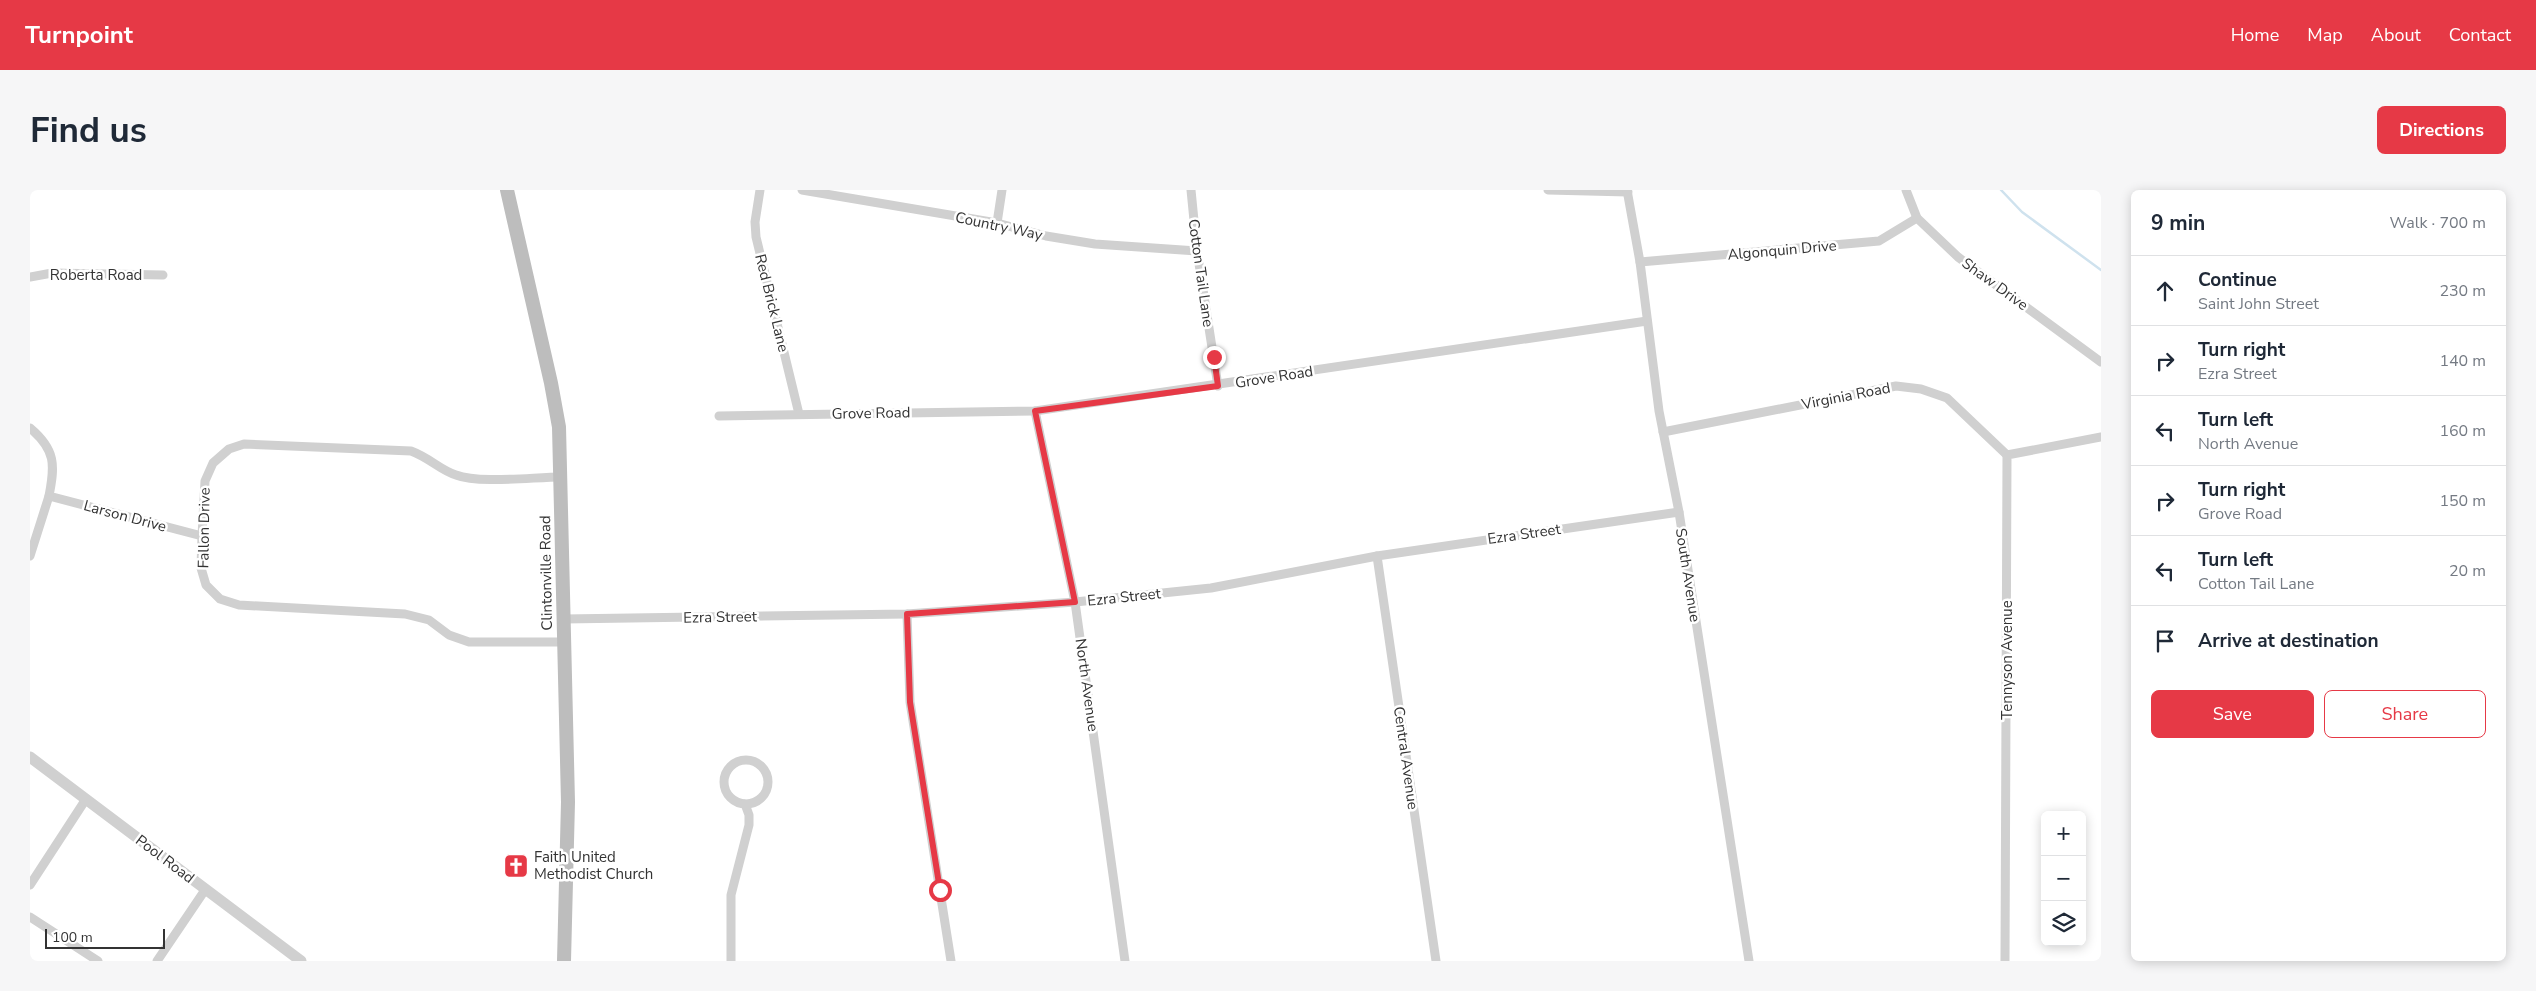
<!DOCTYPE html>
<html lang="en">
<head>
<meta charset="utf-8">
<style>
	:root { --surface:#fff; --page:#f6f6f7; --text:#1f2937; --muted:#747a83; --line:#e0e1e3; --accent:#e63946 }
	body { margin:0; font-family:"Nunito Sans",sans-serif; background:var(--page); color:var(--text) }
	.controls { position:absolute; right:15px; bottom:15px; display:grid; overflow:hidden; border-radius:8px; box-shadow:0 2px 12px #0003 }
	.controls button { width:45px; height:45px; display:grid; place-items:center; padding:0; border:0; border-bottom:1px solid var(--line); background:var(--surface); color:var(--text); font:25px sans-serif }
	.scale { position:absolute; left:15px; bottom:12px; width:120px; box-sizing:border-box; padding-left:5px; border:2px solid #333; border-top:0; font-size:14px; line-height:18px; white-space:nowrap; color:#333; -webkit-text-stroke:4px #fff; paint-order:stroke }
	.stop { position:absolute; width:15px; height:15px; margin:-11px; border:4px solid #e63946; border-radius:50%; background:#fff }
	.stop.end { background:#e63946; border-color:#fff; box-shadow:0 1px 5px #0008 }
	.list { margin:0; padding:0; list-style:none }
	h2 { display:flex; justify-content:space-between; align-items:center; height:65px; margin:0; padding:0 20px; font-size:21px }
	h2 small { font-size:16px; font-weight:400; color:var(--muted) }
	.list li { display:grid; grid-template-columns:32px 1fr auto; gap:15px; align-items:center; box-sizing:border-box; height:70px; padding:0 20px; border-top:1px solid var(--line) }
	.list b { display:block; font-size:19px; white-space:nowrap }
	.list p { margin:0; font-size:16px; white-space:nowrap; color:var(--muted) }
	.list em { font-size:16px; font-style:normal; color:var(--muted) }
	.actions { display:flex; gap:10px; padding:15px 20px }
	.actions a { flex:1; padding:11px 0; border:1px solid var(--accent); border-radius:8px; text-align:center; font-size:18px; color:var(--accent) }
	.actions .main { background:var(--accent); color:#fff }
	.icon { flex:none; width:28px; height:28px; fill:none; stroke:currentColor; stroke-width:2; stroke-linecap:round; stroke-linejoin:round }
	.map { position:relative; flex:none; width:2071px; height:771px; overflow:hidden; border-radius:8px }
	header { display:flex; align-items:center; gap:30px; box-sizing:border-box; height:70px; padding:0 25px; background:var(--accent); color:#fff }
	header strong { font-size:24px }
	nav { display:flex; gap:28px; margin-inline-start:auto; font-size:18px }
	.intro { display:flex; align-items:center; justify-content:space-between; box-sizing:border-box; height:120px; padding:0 30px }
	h1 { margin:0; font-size:35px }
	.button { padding:12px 22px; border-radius:8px; background:var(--accent); color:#fff; font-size:18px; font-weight:700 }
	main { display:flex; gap:30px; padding:0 30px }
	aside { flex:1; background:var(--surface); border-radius:8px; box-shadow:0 2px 12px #0003 }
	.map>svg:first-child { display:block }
</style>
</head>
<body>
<header>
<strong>Turnpoint</strong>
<nav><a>Home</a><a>Map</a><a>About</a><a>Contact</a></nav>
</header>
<div class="intro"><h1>Find us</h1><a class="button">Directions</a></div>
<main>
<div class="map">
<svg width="2071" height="771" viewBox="0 0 2071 771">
	<rect width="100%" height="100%" fill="#fff"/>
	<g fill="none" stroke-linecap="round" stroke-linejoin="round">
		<path stroke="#cfe2ee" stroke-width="2.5" d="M1971,0L1992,22L2071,80"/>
		<g stroke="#d0d0d0" stroke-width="9">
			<path d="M730,0L725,32L726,47L769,224"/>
			<path d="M772,0L967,33L1016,46L1065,54L1167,61"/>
			<path d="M1161,0L1167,61L1188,196"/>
			<path d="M1518,0L1598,2"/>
			<path d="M1597,0L1610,72L1629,221L1649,322L1719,771"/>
			<path d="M1876,0L1887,28L1928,67L2071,172"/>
			<path d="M967,33L972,0"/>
			<path d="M1610,72L1849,51L1887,28"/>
			<path d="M0,87L22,83L133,85"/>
			<path d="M1005,221L1045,412L1095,771"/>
			<path d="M689,226L1005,221L1617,131"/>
			<path d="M0,238C26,260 25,275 19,306L172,346"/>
			<path d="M1633,242L1866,196L1891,199L1917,208L1977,265"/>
			<path d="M531,287C504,287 449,294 426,285C410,280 400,268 381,261L214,254L199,259L183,273L175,291L172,346L171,378L176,395L190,409L209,415L375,424L399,430L419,445L439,452H534"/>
			<path d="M0,366L19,306"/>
			<path d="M1347,366L1406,771"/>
			<path d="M877,424L880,512L921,771"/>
			<path d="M534,429L877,424L1045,412L1181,398L1347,366L1649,322"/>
			<circle cx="716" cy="592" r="22"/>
			<path d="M0,695L56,609"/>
			<path d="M0,727L68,771"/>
			<path d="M127,771L175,700"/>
			<path d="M701,771V705L719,635V625L715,614"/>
			<path d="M1975,771L1977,265L2071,247"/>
		</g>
		<path stroke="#d0d0d0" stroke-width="11" d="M0,567L271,771"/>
		<path stroke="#bdbdbd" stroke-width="14" d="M477,0L521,193L529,237L538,612L534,771"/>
	</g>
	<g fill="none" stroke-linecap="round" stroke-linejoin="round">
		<path stroke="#e63946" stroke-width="6" d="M910,700L880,512L877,424L1045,412L1005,221L1188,196L1184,167"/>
	</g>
	<defs>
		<symbol id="church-square" viewBox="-11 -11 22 22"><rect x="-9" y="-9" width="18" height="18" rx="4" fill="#e63946" stroke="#fff"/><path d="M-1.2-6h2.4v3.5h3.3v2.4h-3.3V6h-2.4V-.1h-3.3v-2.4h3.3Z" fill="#fff"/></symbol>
	</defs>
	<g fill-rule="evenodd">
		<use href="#church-square" x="472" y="662" width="28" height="28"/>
	</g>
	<g text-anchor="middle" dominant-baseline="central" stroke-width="5" stroke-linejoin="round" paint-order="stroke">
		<g font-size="15" fill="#333" stroke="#fff">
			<text transform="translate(969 36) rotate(12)">Country Way</text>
			<text transform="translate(1752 60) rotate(-5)">Algonquin Drive</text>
			<text transform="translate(1171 83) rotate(82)">Cotton Tail Lane</text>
			<text x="66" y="85">Roberta Road</text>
			<text transform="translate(1965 94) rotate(36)">Shaw Drive</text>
			<text transform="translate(742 113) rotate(76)">Red Brick Lane</text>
			<text transform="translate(1244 187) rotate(-9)">Grove Road</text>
			<text transform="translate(1816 206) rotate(-11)">Virginia Road</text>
			<text transform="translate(841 223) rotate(-1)">Grove Road</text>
			<text transform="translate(95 326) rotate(15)">Larson Drive</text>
			<text transform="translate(174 338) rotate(-89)">Fallon Drive</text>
			<text transform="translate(1494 344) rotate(-8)">Ezra Street</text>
			<text transform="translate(516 383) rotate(-91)">Clintonville Road</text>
			<text transform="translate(1658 385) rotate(81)">South Avenue</text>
			<text transform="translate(1094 407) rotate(-6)">Ezra Street</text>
			<text transform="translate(690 427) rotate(-1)">Ezra Street</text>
			<text transform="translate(1977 470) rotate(-90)">Tennyson Avenue</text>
			<text transform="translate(1057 495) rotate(82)">North Avenue</text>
			<text transform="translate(1376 568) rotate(82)">Central Avenue</text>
			<text transform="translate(135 669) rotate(37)">Pool Road</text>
		</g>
		<g font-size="15" fill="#333" stroke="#fff" text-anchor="start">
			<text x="504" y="667">Faith United<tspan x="504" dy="17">Methodist Church</tspan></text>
		</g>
	</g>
</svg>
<div class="controls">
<button>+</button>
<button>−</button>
<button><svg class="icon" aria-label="layers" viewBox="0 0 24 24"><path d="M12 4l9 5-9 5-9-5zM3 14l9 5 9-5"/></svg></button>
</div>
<div class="scale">100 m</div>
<div class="stop" style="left:910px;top:700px"></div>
<div class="stop end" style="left:1184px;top:167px"></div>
</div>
<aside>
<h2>9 min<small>Walk · 700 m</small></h2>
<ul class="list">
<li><svg class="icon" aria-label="ahead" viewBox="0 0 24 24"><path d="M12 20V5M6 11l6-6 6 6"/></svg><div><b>Continue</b><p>Saint John Street</p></div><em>230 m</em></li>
<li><svg class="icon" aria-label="right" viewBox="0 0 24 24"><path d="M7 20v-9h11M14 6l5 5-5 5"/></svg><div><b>Turn right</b><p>Ezra Street</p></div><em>140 m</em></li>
<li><svg class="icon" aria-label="left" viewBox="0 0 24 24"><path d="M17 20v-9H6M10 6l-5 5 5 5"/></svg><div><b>Turn left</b><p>North Avenue</p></div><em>160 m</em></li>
<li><svg class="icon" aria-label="right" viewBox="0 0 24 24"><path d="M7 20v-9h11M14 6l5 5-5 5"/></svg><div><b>Turn right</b><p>Grove Road</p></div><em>150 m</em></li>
<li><svg class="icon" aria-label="left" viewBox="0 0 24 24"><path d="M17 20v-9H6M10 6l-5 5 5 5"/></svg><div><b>Turn left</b><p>Cotton Tail Lane</p></div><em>20 m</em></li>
<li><svg class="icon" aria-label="arrive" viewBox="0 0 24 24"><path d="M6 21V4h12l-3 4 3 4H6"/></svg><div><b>Arrive at destination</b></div></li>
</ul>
<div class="actions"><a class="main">Save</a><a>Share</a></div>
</aside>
</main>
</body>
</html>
